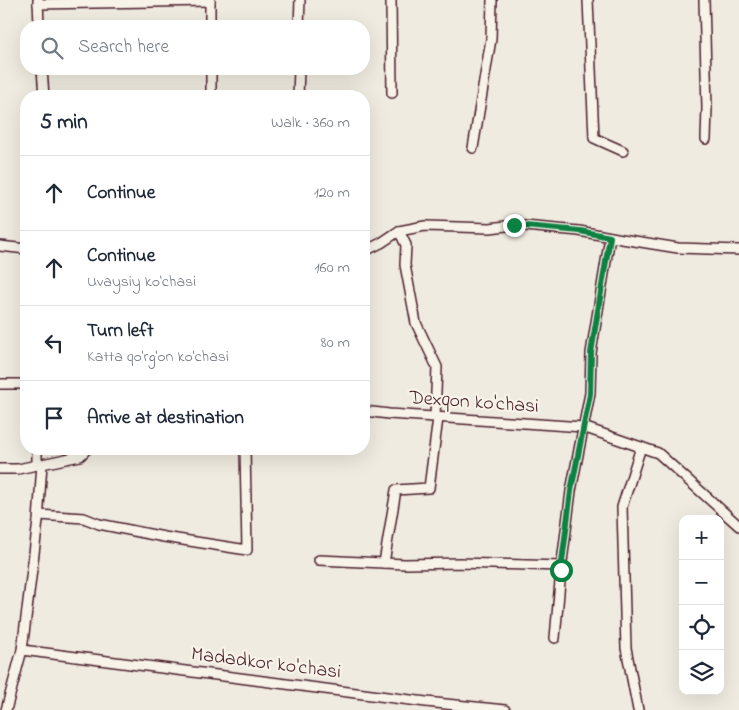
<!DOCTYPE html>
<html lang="en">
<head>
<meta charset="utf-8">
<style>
	:root { --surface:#fff; --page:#f2f2f3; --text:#1f2937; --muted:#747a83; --line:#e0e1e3 }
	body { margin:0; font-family:"Indie Flower",sans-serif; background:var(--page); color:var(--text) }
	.controls { position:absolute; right:15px; bottom:15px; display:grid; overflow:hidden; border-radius:10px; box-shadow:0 5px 20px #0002 }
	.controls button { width:45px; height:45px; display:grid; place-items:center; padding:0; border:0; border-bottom:1px solid var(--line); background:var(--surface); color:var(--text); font:25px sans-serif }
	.stop { position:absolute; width:15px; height:15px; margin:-11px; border:4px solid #0b8043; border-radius:50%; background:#fff }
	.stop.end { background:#0b8043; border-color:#fff; box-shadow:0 1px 5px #0008 }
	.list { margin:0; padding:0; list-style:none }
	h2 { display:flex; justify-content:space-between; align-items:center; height:65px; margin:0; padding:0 20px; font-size:21px }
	h2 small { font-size:16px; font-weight:400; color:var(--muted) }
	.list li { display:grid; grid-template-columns:32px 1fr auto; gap:15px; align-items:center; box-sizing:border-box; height:75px; padding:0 20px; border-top:1px solid var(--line) }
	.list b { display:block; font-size:19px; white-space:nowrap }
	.list p { margin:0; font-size:16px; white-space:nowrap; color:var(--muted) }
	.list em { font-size:16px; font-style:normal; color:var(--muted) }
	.icon { flex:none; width:28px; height:28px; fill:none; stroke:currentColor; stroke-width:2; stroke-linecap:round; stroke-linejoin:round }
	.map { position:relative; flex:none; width:739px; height:710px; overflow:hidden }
	.search { position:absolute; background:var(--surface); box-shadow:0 5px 20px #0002; left:20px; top:20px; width:350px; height:55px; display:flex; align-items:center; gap:12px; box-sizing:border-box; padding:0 18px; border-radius:20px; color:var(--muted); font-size:19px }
	.panel { position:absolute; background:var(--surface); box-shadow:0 5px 20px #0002; left:20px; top:90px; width:350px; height:365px; border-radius:20px }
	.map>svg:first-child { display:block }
</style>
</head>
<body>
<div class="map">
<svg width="739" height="710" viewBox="0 0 739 710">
	<rect width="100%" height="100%" fill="#f0ebe0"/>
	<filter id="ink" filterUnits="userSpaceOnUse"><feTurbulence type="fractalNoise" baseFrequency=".02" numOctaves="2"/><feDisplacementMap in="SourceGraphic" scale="10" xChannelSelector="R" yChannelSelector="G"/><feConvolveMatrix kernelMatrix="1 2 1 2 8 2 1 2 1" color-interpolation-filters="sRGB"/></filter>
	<g filter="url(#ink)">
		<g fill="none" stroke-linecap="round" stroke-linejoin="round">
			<defs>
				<g id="minor">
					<path d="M38,0L39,26"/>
					<path d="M210,0V26"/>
					<path d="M391,0L392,93"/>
					<path d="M588,0L594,138L623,151"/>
					<path d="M704,0L707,108L706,139"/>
					<path d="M38,4L210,1"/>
					<path d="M299,26L300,0"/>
					<path d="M42,69L44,96"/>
					<path d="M211,69V96"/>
					<path d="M298,96L299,69"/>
					<path d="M473,148L491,39L492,0"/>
					<path d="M399,231L406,245L405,265L416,323L437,367L435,417"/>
					<path d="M0,246L26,249"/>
					<path d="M364,248L369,249L381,243L399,231L425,226L490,228L514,225L579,231L622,239L678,248L739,250"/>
					<path d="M0,384H26"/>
					<path d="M364,411L389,414L583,427L658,453L739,526"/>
					<path d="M37,465V449"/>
					<path d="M0,469H18L80,456L87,449"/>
					<path d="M39,515L84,518L99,524L164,537L247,550L245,449"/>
					<path d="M319,560L405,564L460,563L561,566"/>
					<path d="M384,563L396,490L429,488L438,418"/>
					<path d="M555,638L561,570L571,491L590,393L591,353L610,237"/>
					<path d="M22,650L426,702L505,710"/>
					<path d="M6,710L22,650L38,521L42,464"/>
					<path d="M638,710L626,648L622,507L641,447"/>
				</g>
			</defs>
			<use href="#minor" stroke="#4a1f2b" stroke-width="12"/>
			<use href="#minor" stroke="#f7f3e8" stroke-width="9"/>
		</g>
	</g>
	<g fill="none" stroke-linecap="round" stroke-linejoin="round" filter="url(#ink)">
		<path stroke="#0b8043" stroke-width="6" d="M514,225L580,231L610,237L591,353L590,394L571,491L561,570"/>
	</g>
	<g text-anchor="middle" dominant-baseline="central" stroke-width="4.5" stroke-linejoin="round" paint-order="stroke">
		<g font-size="20" fill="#4a1f2b" stroke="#f7f3e8">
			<text transform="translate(474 403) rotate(4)">Dexqon ko'chasi</text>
			<text transform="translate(266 664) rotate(7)">Madadkor ko'chasi</text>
		</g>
	</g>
</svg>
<div class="controls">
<button>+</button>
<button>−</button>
<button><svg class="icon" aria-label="locate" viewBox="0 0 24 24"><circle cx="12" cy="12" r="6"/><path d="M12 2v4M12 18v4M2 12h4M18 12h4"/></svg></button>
<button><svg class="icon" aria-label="layers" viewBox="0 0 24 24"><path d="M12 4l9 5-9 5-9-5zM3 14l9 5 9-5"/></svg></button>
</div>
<div class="stop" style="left:561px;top:570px"></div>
<div class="stop end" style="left:514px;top:225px"></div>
<div class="search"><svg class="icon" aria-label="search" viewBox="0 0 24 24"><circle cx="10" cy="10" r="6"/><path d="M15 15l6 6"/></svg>Search here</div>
<section class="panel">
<h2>5 min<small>Walk · 360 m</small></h2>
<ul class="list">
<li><svg class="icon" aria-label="ahead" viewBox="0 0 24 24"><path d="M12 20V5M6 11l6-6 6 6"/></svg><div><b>Continue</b></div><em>120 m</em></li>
<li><svg class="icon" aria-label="ahead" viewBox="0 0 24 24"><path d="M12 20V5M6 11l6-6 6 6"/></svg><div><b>Continue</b><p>Uvaysiy ko'chasi</p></div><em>160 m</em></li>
<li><svg class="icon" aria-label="left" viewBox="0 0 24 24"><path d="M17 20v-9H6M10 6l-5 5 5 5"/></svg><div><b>Turn left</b><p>Katta qo'rg'on ko'chasi</p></div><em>80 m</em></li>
<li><svg class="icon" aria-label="arrive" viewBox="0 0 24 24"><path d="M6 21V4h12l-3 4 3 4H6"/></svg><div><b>Arrive at destination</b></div></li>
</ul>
</section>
</div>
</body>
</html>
